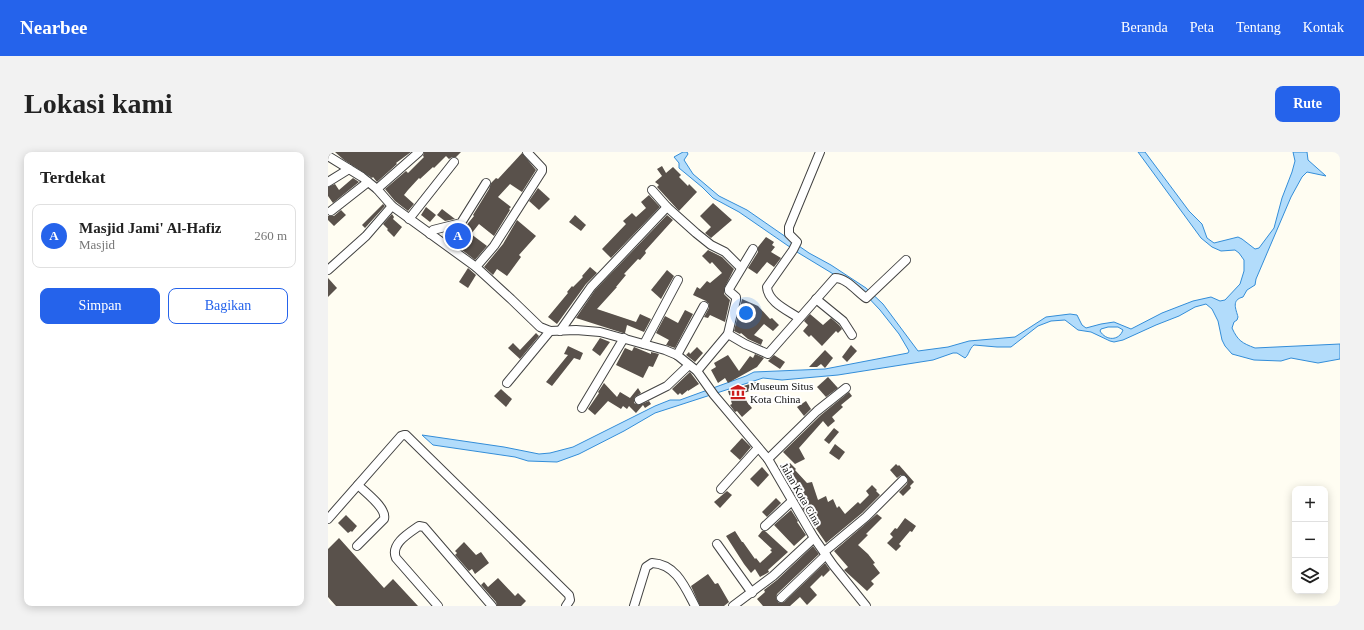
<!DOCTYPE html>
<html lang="id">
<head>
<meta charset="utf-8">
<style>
	:root { --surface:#fff; --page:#f2f2f2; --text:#222; --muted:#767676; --line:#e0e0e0; --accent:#2563eb }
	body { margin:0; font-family:"Times New Roman",serif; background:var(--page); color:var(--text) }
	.controls { position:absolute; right:12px; bottom:12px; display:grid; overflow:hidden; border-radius:8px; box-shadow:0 2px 10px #0003 }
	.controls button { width:36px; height:36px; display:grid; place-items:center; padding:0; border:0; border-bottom:1px solid var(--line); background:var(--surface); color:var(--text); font:20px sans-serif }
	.you { position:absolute; left:418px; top:161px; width:14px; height:14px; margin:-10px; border:3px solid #fff; border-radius:50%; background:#1a73e8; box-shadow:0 0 0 6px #1a73e833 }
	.badge { display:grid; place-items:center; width:26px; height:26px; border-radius:50%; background:var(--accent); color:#fff; font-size:13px; font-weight:700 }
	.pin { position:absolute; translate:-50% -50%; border:2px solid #fff; box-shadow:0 1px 4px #0006 }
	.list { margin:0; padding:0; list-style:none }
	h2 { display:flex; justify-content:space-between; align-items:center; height:52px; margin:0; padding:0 16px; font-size:17px }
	h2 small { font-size:13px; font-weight:400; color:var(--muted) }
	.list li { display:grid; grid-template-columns:26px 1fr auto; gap:12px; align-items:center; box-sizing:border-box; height:64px; margin:0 8px 8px; padding:0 8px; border:1px solid var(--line); border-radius:8px }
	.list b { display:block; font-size:15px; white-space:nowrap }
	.list p { margin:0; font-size:13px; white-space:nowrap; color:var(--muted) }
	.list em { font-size:13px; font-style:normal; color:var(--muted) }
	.actions { display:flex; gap:8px; padding:12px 16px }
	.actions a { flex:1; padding:9px 0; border:1px solid var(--accent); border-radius:8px; text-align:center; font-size:14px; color:var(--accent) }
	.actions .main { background:var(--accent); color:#fff }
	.icon { flex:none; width:22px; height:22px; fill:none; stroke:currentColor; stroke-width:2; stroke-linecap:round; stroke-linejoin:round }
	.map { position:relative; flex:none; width:1012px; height:454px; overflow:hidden; border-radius:8px }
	header { display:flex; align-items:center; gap:24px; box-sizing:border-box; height:56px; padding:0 20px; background:var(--accent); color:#fff }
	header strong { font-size:19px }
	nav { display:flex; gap:22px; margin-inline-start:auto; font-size:14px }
	.intro { display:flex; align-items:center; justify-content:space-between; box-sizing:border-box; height:96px; padding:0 24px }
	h1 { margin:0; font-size:28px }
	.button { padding:10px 18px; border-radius:8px; background:var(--accent); color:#fff; font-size:14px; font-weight:700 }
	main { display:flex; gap:24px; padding:0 24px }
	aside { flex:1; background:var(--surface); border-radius:8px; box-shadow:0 2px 10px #0003 }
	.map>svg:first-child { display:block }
</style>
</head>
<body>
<header>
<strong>Nearbee</strong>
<nav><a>Beranda</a><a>Peta</a><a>Tentang</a><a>Kontak</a></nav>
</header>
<div class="intro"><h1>Lokasi kami</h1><a class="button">Rute</a></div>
<main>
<aside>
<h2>Terdekat<small></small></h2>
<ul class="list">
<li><span class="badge">A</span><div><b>Masjid Jami' Al-Hafiz</b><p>Masjid</p></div><em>260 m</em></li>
</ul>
<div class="actions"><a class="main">Simpan</a><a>Bagikan</a></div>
</aside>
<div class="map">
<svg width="1012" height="454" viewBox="0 0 1012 454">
	<rect width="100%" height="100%" fill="#fffdf2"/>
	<path fill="#b2dcfb" stroke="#338dd8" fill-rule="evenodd" d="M355,0H359L360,2L356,8L365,22L391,44L419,58L481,101L503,113L538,136L555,152L590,199L620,195L641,189L687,185L718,165L742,162L749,163L754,173L758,176L773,172L786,170L803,177L834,161L865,149L883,145L892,149L897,148L912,132L916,119V108L911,101L907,98L893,99L884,95L873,86L810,0H817L861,59L874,72L879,86L886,91L910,85L914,87L927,97L931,96L946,76L954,46L964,20L967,9L965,0H979L980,8L998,24L979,20L974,25L963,45L928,127L927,133L919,138L915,145C903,148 908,157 910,165L909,168L906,170L904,176C910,189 914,191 927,196L1012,192V207L990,211L963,206L953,209L926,208L904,202L897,194L894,188L890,169L884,157L878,152L867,155L851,164L828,173L795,188L786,190L782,189L763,180L750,178L737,168L723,169L710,174L683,195H669L646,193C641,197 641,203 637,206L629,201H625L605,208L510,223L454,228L435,226L327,261L296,279L251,302L229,310L200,309L187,305L105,293L94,283L176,295L211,302L222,301L245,295L327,254L342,248H352L418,224L426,220L497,217L580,201L581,199L571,182L552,158L535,140L469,100L411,60L385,46L374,35L351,16V11L346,5ZM780,175H790L795,178C791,189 778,189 772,179L773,177Z"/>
	<g fill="#59514b">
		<path d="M7,0H83L68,11L69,12L49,30L45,25L44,26L16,8Z"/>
		<path d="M96,0H133L128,5H124L121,7L118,4L122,0L106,16L105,15L92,27L91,26L80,38L76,43L86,52L80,59L67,49L57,37L78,19L80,21L96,5L95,4Z"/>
		<path d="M194,1L208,18L194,40L182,32L170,45L183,55L181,57L182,58L166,84L151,72L143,82L159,94L147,108L121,88L118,80L137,75L146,64L145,63L161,37L163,31L168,26L170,27Z"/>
		<path d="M334,14L338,21L345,15L353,23L351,25L360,34L361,32L369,40L351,59L329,35L331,33L327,30L334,24L329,17Z"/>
		<path d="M25,26L31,30L5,51L0,44V35L7,32L11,38Z"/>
		<path d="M210,36L222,47L211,58L201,49Z"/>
		<path d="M321,43L332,55L283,106L274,97L298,72L295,69L304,61L308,65L318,56L313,50Z"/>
		<path d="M385,51L404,68L383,86L377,81L383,75L372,64Z"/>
		<path d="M55,52L57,54L37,76L34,73Z"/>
		<path d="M98,55L108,63L102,70L93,63Z"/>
		<path d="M114,57L127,67L117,69L109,63Z"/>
		<path d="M13,58L18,63L6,74L0,68V64H6Z"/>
		<path d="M64,62L66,65L65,67L74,75L66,85L59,78L60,77L55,72Z"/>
		<path d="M247,63L258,73L253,79L241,70Z"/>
		<path d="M339,63L345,68L317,99L318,101L312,108L310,107L296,122L298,123L288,135H289L269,157L308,170L312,162L323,167L316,180L299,173L297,181H295L248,166L267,138Z"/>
		<path d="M189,68L208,84L191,103L193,105L179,124L169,117L165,123L156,115L175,92Z"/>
		<path d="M438,85L446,90L444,93L447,95L443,100L453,106L446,115L439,110L429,122L420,116L430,100V95Z"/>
		<path d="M380,98L394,105L406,117L396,137V142L402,148L397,170L382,163L380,166L376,165L381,156V152L378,149L365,143L369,135L372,137L379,129L382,131L394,121L384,110L382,112L374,104Z"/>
		<path d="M262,115L269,121L258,132L229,172L220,165L240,141L239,140L244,134L245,135L255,125L254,124Z"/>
		<path d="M140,116L148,123L140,136L131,130Z"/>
		<path d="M339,118L346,124L333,147L323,138Z"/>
		<path d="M0,126L9,136L0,145Z"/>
		<path d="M414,147L430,154L442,167L444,166L451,173L445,179L436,172L426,183L435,188L433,193L420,187L413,181L412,182L406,179Z"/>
		<path d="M357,158L365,162L347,196L338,193L341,188L328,181L337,164L350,171Z"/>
		<path d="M482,162L495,173L503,166L511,173L514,177L510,181L508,179L494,194L483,183L481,185L475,179L480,173L476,169Z"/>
		<path d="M208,181L211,184L192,207L180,196L185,191L192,198Z"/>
		<path d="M272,186L282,190L272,204L264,198Z"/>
		<path d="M523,193L529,199L519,210L514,205Z"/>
		<path d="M240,194L255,201L252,208L246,206L224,234L218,230L240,203L236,202Z"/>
		<path d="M306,195L323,202V200L331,202L325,215L321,214L315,226L288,213L297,196L304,199Z"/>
		<path d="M369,195L375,201L367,210L358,203L361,200L362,202Z"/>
		<path d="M497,198L505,206L497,216L493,212L489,215H481Z"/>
		<path d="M427,202L436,206L429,215L400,231L397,226L390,231L383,218L388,215L386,211L400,203L411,219L422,204L425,206Z"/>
		<path d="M446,203L457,210L452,217L440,209Z"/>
		<path d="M362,220L371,232L360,239V238L354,243L352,241L350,243L344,237Z"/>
		<path d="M500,225L510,236L498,245L489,235Z"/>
		<path d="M428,230L430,236L416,241L419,250L424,256L414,265L409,259L407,260L402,253L404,252L400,239Z"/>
		<path d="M276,231L289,245L292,240L302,246L310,236L313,241L307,245L306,251L311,253L321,249L323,252L317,256L315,253L308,261L301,254L299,257L295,254L293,257L280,249L267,263L260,257L271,241L270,240Z"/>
		<path d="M173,237L184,247L178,255L166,244Z"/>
		<path d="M521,240L524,244L513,253L515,255L504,265L507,269L500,275L495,269L471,296L477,307L467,312L455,300L493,263Z"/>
		<path d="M478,249L483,257L476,264L469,255Z"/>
		<path d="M506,276L511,280L501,292L496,288Z"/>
		<path d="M414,286L423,295L412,308L402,299Z"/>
		<path d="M507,292L517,300L511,308L501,301Z"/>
		<path d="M462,311L468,317L467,318L479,331L484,330L490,348L498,344L500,350L505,347L509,356L511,354L517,362L530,350L532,352L541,343L538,339L544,333L549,338L548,339L552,343L534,361L498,391L478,362L464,338L470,336L464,329L466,328L455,319Z"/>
		<path d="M568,312L570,314L571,313L586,330L582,334L583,336L575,344L571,340L579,332L580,327L576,323H573L569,326L562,318Z"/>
		<path d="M434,315L441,323L430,335L422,327Z"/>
		<path d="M399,339L404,343L392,356L386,350Z"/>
		<path d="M448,346L453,351L439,365L434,360Z"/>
		<path d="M463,358L470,369L469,370L478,383L466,394L446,373Z"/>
		<path d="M549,362L554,366L538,382L540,383L530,393L540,402L547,411L545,412L552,421L543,429L546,432L539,439L516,418L520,415L506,399Z"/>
		<path d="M18,363L29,374L24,380L23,379L20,381L10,371Z"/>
		<path d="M577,366L588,374L584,380L582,379L571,392L573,394L568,399L559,391L565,385L562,382L567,376L569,377Z"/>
		<path d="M407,379L414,390H415L427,407L428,406L432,411L444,400L442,398L444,397L430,384L434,379H437L460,400L440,418L441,420L432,425L427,417L423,421L416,412L398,384Z"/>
		<path d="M11,386L56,436L65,427L90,454H8L0,445V397Z"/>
		<path d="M136,390L148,403L153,400L161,411L147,422L144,417L141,419L127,403L129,401L127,399Z"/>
		<path d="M485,394L491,402L449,442L448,447L451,451L456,450L497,411L502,418L495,425L494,423L482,435L489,443L479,453L472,445L462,454H435L429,447L437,440L436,438L449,428Z"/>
		<path d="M380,422L387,432L390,431L401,450L396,454H372L363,434Z"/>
		<path d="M170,426L187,444L190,441L198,449L193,454H169L168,450L153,433L156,430L160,435Z"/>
	</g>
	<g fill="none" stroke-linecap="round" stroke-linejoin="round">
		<defs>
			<g id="minor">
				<path d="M0,4L34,25L49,37L64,54L148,115L183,147L212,175L222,179L248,178L272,180L337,198L349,203L369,219L386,243L440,307L486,386L505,413L538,454"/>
				<path d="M0,30L21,17"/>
				<path d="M49,37L91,0"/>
				<path d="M324,38L339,55L368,81L383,93L397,100L413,116"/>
				<path d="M3,59L40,30"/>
				<path d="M81,67L126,10"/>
				<path d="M102,82L105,78L133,71L158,31"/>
				<path d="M148,115L166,94L214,19V16L199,0"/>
				<path d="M0,118L38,84L64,54"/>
				<path d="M488,147L515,169L524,183"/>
				<path d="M471,166C459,158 440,150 439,135L465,98L469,90L461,82V75L492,0"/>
				<path d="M232,179L263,135L339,55"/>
				<path d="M400,182L417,192L440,202L507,126C519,126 529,140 538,146L578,108"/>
				<path d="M316,192L350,128"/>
				<path d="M349,203L376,154"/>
				<path d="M369,219L400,182L408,148V145L401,139V137L425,97"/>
				<path d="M179,231L222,179"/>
				<path d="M311,248L339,234L361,213"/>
				<path d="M254,256L296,186"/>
				<path d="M440,307L489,259L518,236"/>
				<path d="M393,337L430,296"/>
				<path d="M0,367L73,284L76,283H78L241,443L242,448L238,454"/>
				<path d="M437,374L464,349"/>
				<path d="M389,392L424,441"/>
				<path d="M29,394L56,367C59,356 38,341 30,333"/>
				<path d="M496,400L538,365L575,328"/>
				<path d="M453,446L498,403"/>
				<path d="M110,454L68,406C62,392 81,381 91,374L96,375L164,454"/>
				<path d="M306,454L318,415L324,411C348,412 357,435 367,454"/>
				<path d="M405,454L445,424L486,386"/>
			</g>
		</defs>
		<use href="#minor" stroke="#434343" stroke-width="10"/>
		<use href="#minor" stroke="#fff" stroke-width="8"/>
	</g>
	<defs>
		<symbol id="museum-bare" viewBox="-9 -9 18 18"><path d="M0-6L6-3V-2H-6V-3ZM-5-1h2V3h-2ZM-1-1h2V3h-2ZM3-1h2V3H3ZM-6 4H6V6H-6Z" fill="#cc1c1b" stroke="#fff" stroke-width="2.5" paint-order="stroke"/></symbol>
	</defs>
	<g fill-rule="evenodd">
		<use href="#museum-bare" x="399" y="229" width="22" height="22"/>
	</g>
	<g text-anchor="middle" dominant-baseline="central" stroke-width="4" stroke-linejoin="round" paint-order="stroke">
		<g font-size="11" fill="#101010" stroke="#fff" text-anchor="start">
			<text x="422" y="234">Museum Situs<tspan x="422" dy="13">Kota China</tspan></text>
		</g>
		<g font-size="11" fill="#101010" stroke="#fff">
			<text transform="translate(473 342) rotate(60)">Jalan Kota Cina</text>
		</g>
	</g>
</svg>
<div class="controls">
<button>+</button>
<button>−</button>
<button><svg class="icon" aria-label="layers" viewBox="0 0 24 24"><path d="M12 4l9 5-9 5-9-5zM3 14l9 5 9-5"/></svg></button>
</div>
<div class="you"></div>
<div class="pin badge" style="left:130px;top:84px">A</div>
</div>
</main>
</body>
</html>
